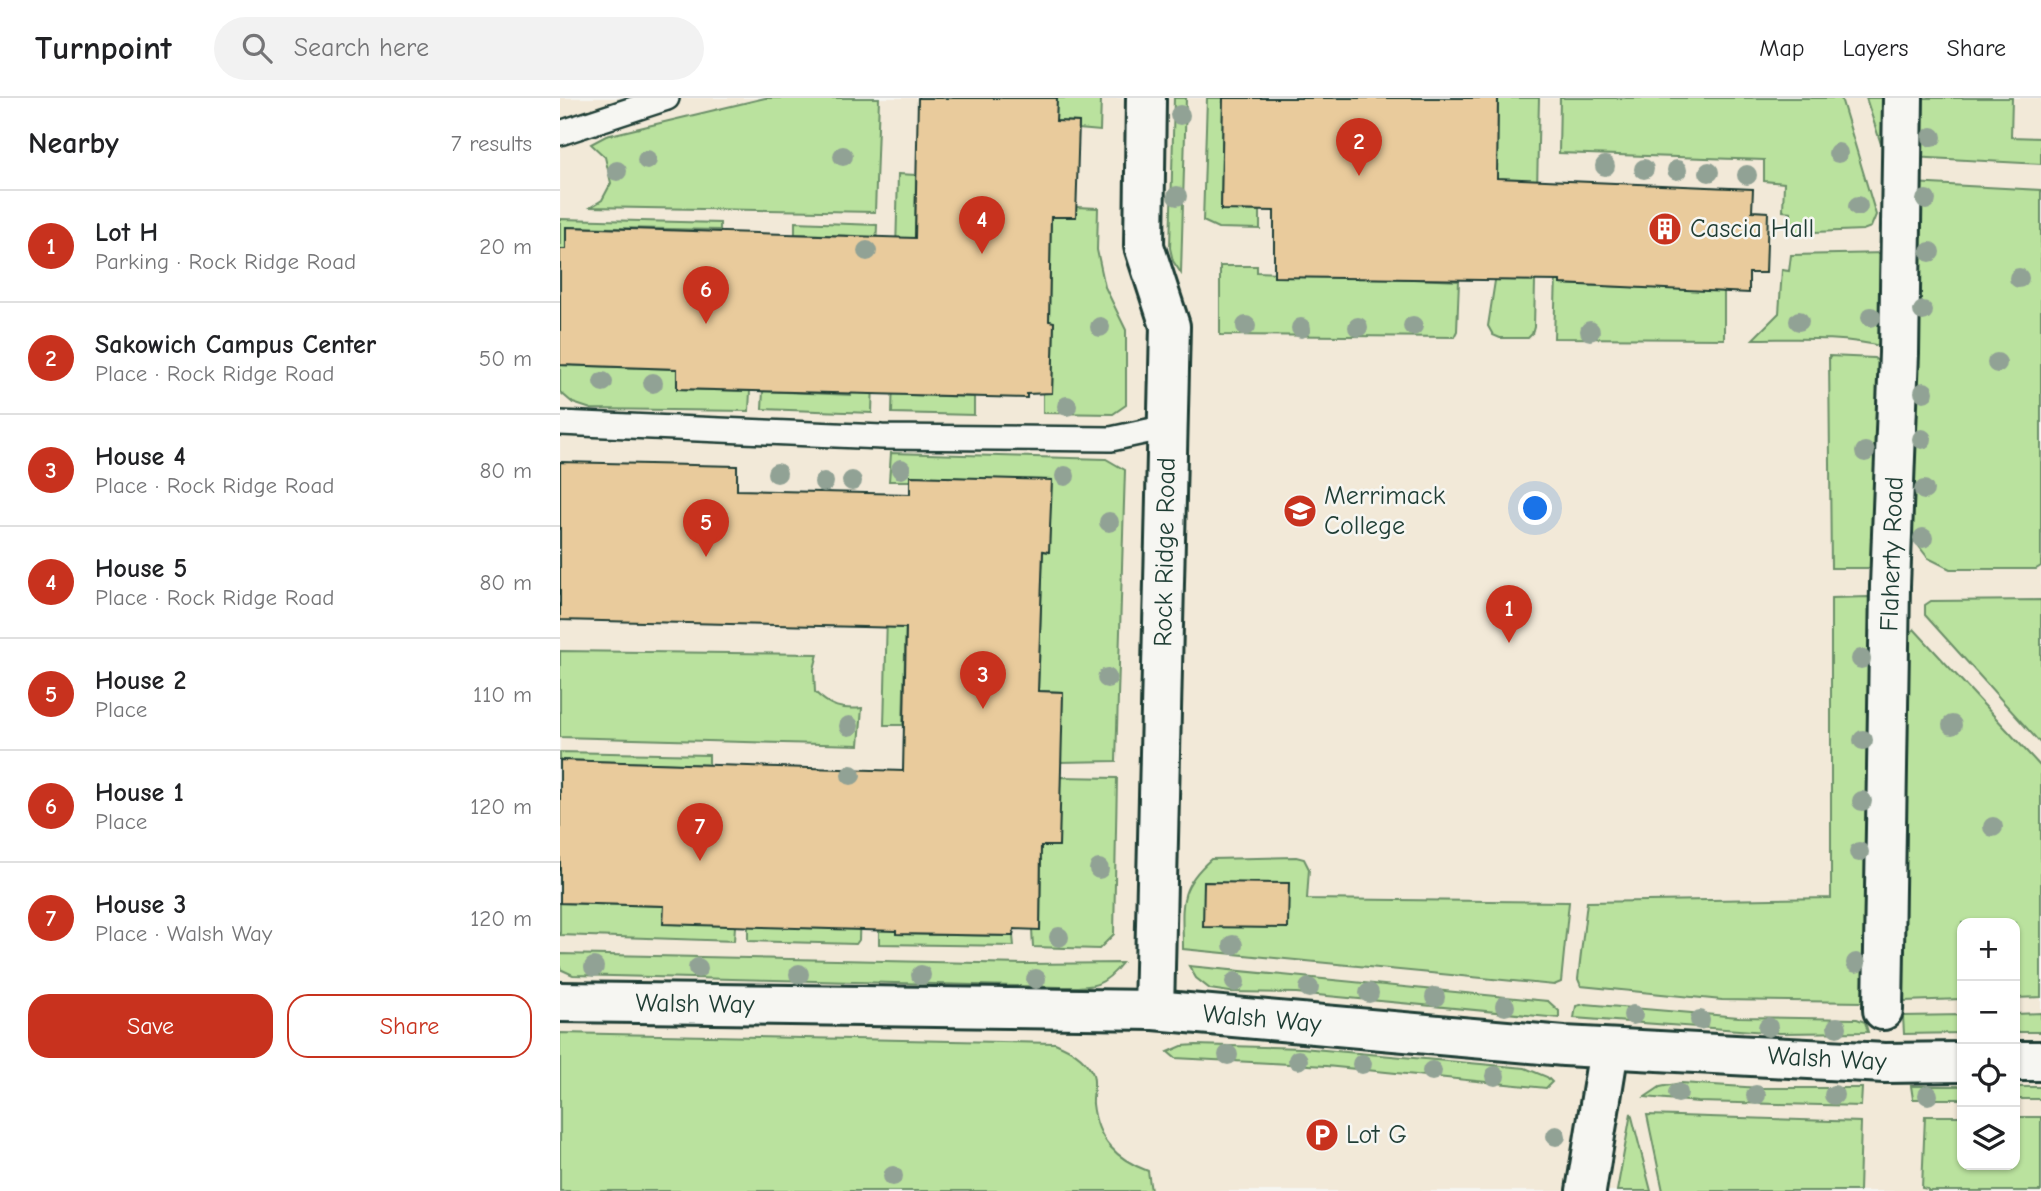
<!DOCTYPE html>
<html lang="en">
<head>
<meta charset="utf-8">
<style>
	:root { --surface:#fff; --page:#f2f2f2; --text:#202124; --muted:#757577; --line:#e0e0e0; --accent:#c8321e }
	body { margin:0; font-family:"Comic Neue",sans-serif; background:var(--page); color:var(--text) }
	.controls { position:absolute; right:21px; bottom:21px; display:grid; overflow:hidden; border-radius:14px; box-shadow:0 2px 5px #0004 }
	.controls button { width:63px; height:63px; display:grid; place-items:center; padding:0; border:0; border-bottom:2px solid var(--line); background:var(--surface); color:var(--text); font:35px sans-serif }
	.you { position:absolute; left:976px; top:411px; width:24px; height:24px; margin:-18px; border:5px solid #fff; border-radius:50%; background:#1a73e8; box-shadow:0 0 0 10px #1a73e833 }
	.badge { display:grid; place-items:center; width:46px; height:46px; border-radius:50%; background:var(--accent); color:#fff; font-size:23px; font-weight:700 }
	.pin { position:absolute; translate:-50% -58px; filter:drop-shadow(0 2px 4px #0008) }
	.pin::after { content:''; position:absolute; top:37px; width:24px; height:21px; background:inherit; clip-path:polygon(0 0,100% 0,50% 100%) }
	.list { margin:0; padding:0; list-style:none }
	h2 { display:flex; justify-content:space-between; align-items:center; height:91px; margin:0; padding:0 28px; font-size:30px }
	h2 small { font-size:23px; font-weight:400; color:var(--muted) }
	.list li { display:grid; grid-template-columns:46px 1fr auto; gap:21px; align-items:center; box-sizing:border-box; height:112px; padding:0 28px; border-top:2px solid var(--line) }
	.list b { display:block; font-size:26px; white-space:nowrap }
	.list p { margin:0; font-size:23px; white-space:nowrap; color:var(--muted) }
	.list em { font-size:23px; font-style:normal; color:var(--muted) }
	.actions { display:flex; gap:14px; padding:21px 28px }
	.actions a { flex:1; padding:16px 0; border:2px solid var(--accent); border-radius:21px; text-align:center; font-size:24px; color:var(--accent) }
	.actions .main { background:var(--accent); color:#fff }
	.icon { flex:none; width:38px; height:38px; fill:none; stroke:currentColor; stroke-width:2; stroke-linecap:round; stroke-linejoin:round }
	.map { position:relative; flex:none; width:1481px; height:1093px; overflow:hidden }
	header { display:flex; align-items:center; gap:42px; box-sizing:border-box; height:98px; padding:0 35px; background:var(--surface); border-bottom:2px solid var(--line) }
	header strong { font-size:33px }
	nav { display:flex; gap:38px; margin-inline-start:auto; font-size:24px }
	.search { width:490px; height:63px; background:var(--page); display:flex; align-items:center; gap:18px; box-sizing:border-box; padding:0 24px; border-radius:38px; color:var(--muted); font-size:26px }
	main { display:flex }
	aside { flex:1; background:var(--surface) }
	.map>svg:first-child { display:block }
</style>
</head>
<body>
<header>
<strong>Turnpoint</strong>
<div class="search"><svg class="icon" aria-label="search" viewBox="0 0 24 24"><circle cx="10" cy="10" r="6"/><path d="M15 15l6 6"/></svg>Search here</div>
<nav><a>Map</a><a>Layers</a><a>Share</a></nav>
</header>
<main>
<aside>
<h2>Nearby<small>7 results</small></h2>
<ul class="list">
<li><span class="badge">1</span><div><b>Lot H</b><p>Parking · Rock Ridge Road</p></div><em>20 m</em></li>
<li><span class="badge">2</span><div><b>Sakowich Campus Center</b><p>Place · Rock Ridge Road</p></div><em>50 m</em></li>
<li><span class="badge">3</span><div><b>House 4</b><p>Place · Rock Ridge Road</p></div><em>80 m</em></li>
<li><span class="badge">4</span><div><b>House 5</b><p>Place · Rock Ridge Road</p></div><em>80 m</em></li>
<li><span class="badge">5</span><div><b>House 2</b><p>Place</p></div><em>110 m</em></li>
<li><span class="badge">6</span><div><b>House 1</b><p>Place</p></div><em>120 m</em></li>
<li><span class="badge">7</span><div><b>House 3</b><p>Place · Walsh Way</p></div><em>120 m</em></li>
</ul>
<div class="actions"><a class="main">Save</a><a>Share</a></div>
</aside>
<div class="map">
<svg width="1481" height="1093" viewBox="0 0 1481 1093">
	<rect width="100%" height="100%" fill="#f6f6f2"/>
	<filter id="ink" filterUnits="userSpaceOnUse"><feTurbulence type="fractalNoise" baseFrequency=".0143" numOctaves="2"/><feDisplacementMap in="SourceGraphic" scale="14" xChannelSelector="R" yChannelSelector="G"/><feConvolveMatrix kernelMatrix="1 2 1 2 8 2 1 2 1" color-interpolation-filters="sRGB"/></filter>
	<g filter="url(#ink)">
		<path fill="#f2e9d8" fill-rule="evenodd" d="M0,0H1481V1093H0ZM1402,825H1455V1067H1402Z"/>
		<g fill="#bae29e" stroke="#6c9069" stroke-width="2">
			<path d="M205,0H319L315,114L31,109L42,102L51,85L45,59L31,46L46,38Z"/>
			<path d="M497,0H541L540,33L519,31V24L496,23Z"/>
			<path d="M614,0H626L621,175L613,163L610,150Z"/>
			<path d="M647,0H663L661,111L700,113V131L658,130L643,123Z"/>
			<path d="M938,0H979L974,229L972,236L968,240H940L933,237L928,228L935,183Z"/>
			<path d="M1000,0H1281L1316,117L1311,129L1303,132L1231,135V114L1223,113L1224,85L1204,83V62L999,55Z"/>
			<path d="M1306,0H1336L1327,54L1321,46Z"/>
			<path d="M1352,0H1452L1451,39L1481,40V66L1351,59Z"/>
			<path d="M338,76L356,77L354,192L335,191Z"/>
			<path d="M999,83H1005L1001,186L1164,193V241L994,240Z"/>
			<path d="M1352,85L1481,92V468L1476,471H1390L1368,460L1351,438Z"/>
			<path d="M516,109L538,110L537,152L545,189L566,232V307L553,316L483,315V295L492,294L494,224L489,223L491,119H516Z"/>
			<path d="M0,121L160,125V132L7,129L6,151H0Z"/>
			<path d="M235,124L317,127L315,174H295L296,138L235,136Z"/>
			<path d="M1325,155L1324,249C1281,238 1237,241 1193,241L1219,215L1222,172L1229,173L1231,157Z"/>
			<path d="M660,168H697V174L899,183L897,233L894,239L660,237Z"/>
			<path d="M294,185L316,186L312,315L202,311L203,293L291,297Z"/>
			<path d="M334,243L352,297L414,299V317L332,315Z"/>
			<path d="M1269,258L1314,260L1325,269L1318,470H1271Z"/>
			<path d="M0,267L117,271V291L190,293L189,313L31,311L13,305L0,294Z"/>
			<path d="M331,355L546,361L565,372L556,663L500,664L503,594L478,593L483,453H489L491,383L350,378V383H329Z"/>
			<path d="M328,483H347L343,627H324Z"/>
			<path d="M1309,499L1315,503L1308,899L1303,904L1162,902L1021,888L1018,881L1027,804L1271,800V500Z"/>
			<path d="M1481,502V646L1365,517V507L1371,503Z"/>
			<path d="M1354,531L1481,669V899L1455,900V825H1402V901L1344,903L1339,898L1348,538Z"/>
			<path d="M0,553L258,556L254,571L255,594C270,609 282,612 302,610L299,647L0,639Z"/>
			<path d="M0,654L149,657V667L0,662Z"/>
			<path d="M500,679L557,680L554,836L539,851L473,849L472,831H480L481,762L475,761Z"/>
			<path d="M303,720L299,842L296,846L188,843V828Z"/>
			<path d="M736,759L744,761L749,771L747,801L1009,804L1001,884L994,887L623,851C623,808 616,792 651,761Z"/>
			<path d="M0,805L104,808L103,825L175,828L174,843L0,837Z"/>
			<path d="M319,811L336,812V836L453,838L454,848L319,846Z"/>
			<path d="M0,856L465,866L562,865C542,891 531,889 500,889L13,877L0,871Z"/>
			<path d="M629,868L988,903L999,913V920L736,895L670,894L650,891L636,880Z"/>
			<path d="M1025,906L1179,919L1297,921L1305,924L1308,934L1220,935L1014,920L1016,908Z"/>
			<path d="M1481,915V934H1455V916Z"/>
			<path d="M1402,917V935L1344,936L1343,918Z"/>
			<path d="M0,935L495,945C511,952 523,958 532,974C537,984 532,996 533,1006C537,1042 556,1061 588,1073L591,1093H0Z"/>
			<path d="M636,947L742,950L965,970L987,979L992,984L986,990L766,968L615,960L608,954L622,948Z"/>
			<path d="M1121,985L1201,990H1302L1301,1008L1138,1004L1085,999L1100,989Z"/>
			<path d="M1351,988H1402V1001H1353Z"/>
			<rect x="1455" y="989" width="26" height="12"/>
			<path d="M1071,1015L1091,1093H1057Z"/>
			<path d="M1087,1017L1301,1024L1299,1093H1103Z"/>
			<path d="M1365,1018H1402V1067H1455V1019H1481V1093H1368V1091L1362,1090Z"/>
		</g>
		<g fill="#e9cb9c" stroke="#1f3d34" stroke-width="2">
			<path d="M358,0H497L496,23L519,24L516,119H491L489,223L494,224L492,295L467,296V300L117,291V271L0,267V151H6V129L355,140Z"/>
			<path d="M663,0H938L937,80L1193,91L1192,113L1208,114L1206,175H1189V195L1000,186V183L714,179V113L661,112Z"/>
			<path d="M0,364L177,368V392L350,396V378L492,382L489,454L483,453L478,593L503,594L499,748H481L480,832L454,831L453,838L336,836V833L103,826L104,808L0,805V662L343,673L346,530L0,522Z"/>
			<path d="M644,784L729,785L728,830L643,829Z"/>
		</g>
		<g fill="none" stroke-linecap="round" stroke-linejoin="round">
			<defs>
				<g id="lane">
					<path d="M0,35L107,0"/>
					<path d="M0,325L322,339L551,341L607,329"/>
				</g>
				<g id="street">
					<path d="M586,0L584,148L610,228L594,912"/>
					<path d="M0,904L594,912L1004,948L1325,965L1402,964"/>
					<path d="M1323,912L1330,488L1339,255L1343,0"/>
					<path d="M1455,963H1481"/>
					<path d="M1026,1093L1049,951"/>
				</g>
			</defs>
			<use href="#lane" stroke="#1f3d34" stroke-width="28"/>
			<use href="#street" stroke="#1f3d34" stroke-width="44"/>
			<use href="#lane" stroke="#f6f6f2" stroke-width="23"/>
			<use href="#street" stroke="#f6f6f2" stroke-width="38"/>
		</g>
		<g fill="#91a295">
			<circle cx="620" cy="17" r="10"/>
			<circle cx="1372" cy="39" r="10"/>
			<circle cx="1278" cy="55" r="10"/>
			<circle cx="283" cy="58" r="10"/>
			<circle cx="87" cy="62" r="10"/>
			<circle cx="1045" cy="68" r="10"/>
			<circle cx="1084" cy="71" r="10"/>
			<circle cx="1117" cy="72" r="10"/>
			<circle cx="57" cy="73" r="10"/>
			<circle cx="1149" cy="74" r="10"/>
			<circle cx="1187" cy="77" r="10"/>
			<circle cx="617" cy="98" r="10"/>
			<circle cx="1366" cy="102" r="10"/>
			<circle cx="1298" cy="108" r="10"/>
			<circle cx="307" cy="153" r="10"/>
			<circle cx="1370" cy="154" r="10"/>
			<circle cx="1459" cy="180" r="10"/>
			<circle cx="1363" cy="213" r="10"/>
			<circle cx="1311" cy="219" r="10"/>
			<circle cx="1239" cy="223" r="10"/>
			<circle cx="686" cy="228" r="10"/>
			<circle cx="853" cy="228" r="10"/>
			<circle cx="540" cy="229" r="10"/>
			<circle cx="798" cy="229" r="10"/>
			<circle cx="741" cy="230" r="10"/>
			<circle cx="1030" cy="233" r="10"/>
			<circle cx="1437" cy="265" r="10"/>
			<circle cx="43" cy="284" r="10"/>
			<circle cx="93" cy="285" r="10"/>
			<circle cx="1364" cy="294" r="10"/>
			<circle cx="507" cy="308" r="10"/>
			<circle cx="1362" cy="341" r="10"/>
			<circle cx="1305" cy="354" r="10"/>
			<circle cx="341" cy="371" r="10"/>
			<circle cx="217" cy="375" r="10"/>
			<circle cx="505" cy="378" r="10"/>
			<circle cx="292" cy="383" r="10"/>
			<circle cx="264" cy="384" r="10"/>
			<circle cx="1364" cy="392" r="10"/>
			<circle cx="549" cy="424" r="10"/>
			<circle cx="1363" cy="440" r="10"/>
			<circle cx="1301" cy="561" r="10"/>
			<circle cx="547" cy="580" r="10"/>
			<circle cx="1392" cy="627" r="10"/>
			<circle cx="289" cy="628" r="10"/>
			<circle cx="1303" cy="642" r="10"/>
			<circle cx="291" cy="677" r="10"/>
			<circle cx="1302" cy="703" r="10"/>
			<circle cx="1433" cy="729" r="10"/>
			<circle cx="1299" cy="754" r="10"/>
			<circle cx="539" cy="771" r="10"/>
			<circle cx="499" cy="839" r="10"/>
			<circle cx="673" cy="847" r="10"/>
			<circle cx="1296" cy="865" r="10"/>
			<circle cx="34" cy="869" r="10"/>
			<circle cx="138" cy="870" r="10"/>
			<circle cx="239" cy="876" r="10"/>
			<circle cx="361" cy="877" r="10"/>
			<circle cx="476" cy="881" r="10"/>
			<circle cx="675" cy="884" r="10"/>
			<circle cx="749" cy="890" r="10"/>
			<circle cx="809" cy="895" r="10"/>
			<circle cx="875" cy="899" r="10"/>
			<circle cx="945" cy="908" r="10"/>
			<circle cx="1073" cy="917" r="10"/>
			<circle cx="1140" cy="922" r="10"/>
			<circle cx="1208" cy="929" r="10"/>
			<circle cx="1277" cy="929" r="10"/>
			<circle cx="668" cy="957" r="10"/>
			<circle cx="738" cy="962" r="10"/>
			<circle cx="802" cy="966" r="10"/>
			<circle cx="872" cy="973" r="10"/>
			<circle cx="935" cy="978" r="10"/>
			<circle cx="1118" cy="995" r="10"/>
			<circle cx="1196" cy="997" r="10"/>
			<circle cx="1274" cy="997" r="10"/>
			<circle cx="1368" cy="997" r="10"/>
			<circle cx="996" cy="1038" r="10"/>
			<circle cx="333" cy="1078" r="10"/>
		</g>
	</g>
	<defs>
		<symbol id="building-disc" viewBox="-11 -11 22 22"><circle r="9.5" fill="#c8321e" stroke="#f6f6f2"/><path d="M-4-6H4V6H1V3H-1V6H-4ZM-2.5-4.3h1.7v1.8h-1.7ZM.8-4.3h1.7v1.8H.8ZM-2.5-1h1.7V.8h-1.7ZM.8-1h1.7V.8H.8Z" fill="#fff"/></symbol>
		<symbol id="university-disc" viewBox="-11 -11 22 22"><circle r="9.5" fill="#c8321e" stroke="#f6f6f2"/><path d="M0-5L7-2L0 1L-7-2ZM-4 1L0 2.5L4 1V4Q0 6-4 4Z" fill="#fff"/></symbol>
		<symbol id="parking-disc" viewBox="-11 -11 22 22"><circle r="9.5" fill="#c8321e" stroke="#f6f6f2"/><path d="M-3.5-5.5H1a3.5 3.5 0 0 1 0 7H-1V5.5H-3.5ZM-1-3.4V-.6H.8a1.4 1.4 0 0 0 0-2.8Z" fill="#fff"/></symbol>
	</defs>
	<g fill-rule="evenodd">
		<use href="#building-disc" x="1086" y="112" width="38" height="38"/>
		<use href="#university-disc" x="721" y="394" width="38" height="38"/>
		<use href="#parking-disc" x="743" y="1018" width="38" height="38"/>
	</g>
	<g text-anchor="middle" dominant-baseline="central" stroke-width="5" stroke-linejoin="round" paint-order="stroke">
		<g font-size="26" fill="#1f3d34" stroke="#f6f6f2" text-anchor="start">
			<text x="1130" y="131">Cascia Hall</text>
			<text x="764" y="398">Merrimack<tspan x="764" dy="30">College</tspan></text>
			<text x="786" y="1037">Lot G</text>
		</g>
		<g font-size="26" fill="#1f3d34" stroke="#f6f6f2">
			<text transform="translate(605 454) rotate(-89)">Rock Ridge Road</text>
			<text transform="translate(1332 456) rotate(-88)">Flaherty Road</text>
			<text transform="translate(135 906) rotate(1)">Walsh Way</text>
			<text transform="translate(702 921) rotate(5)">Walsh Way</text>
			<text transform="translate(1267 961) rotate(3)">Walsh Way</text>
		</g>
	</g>
</svg>
<div class="controls">
<button>+</button>
<button>−</button>
<button><svg class="icon" aria-label="locate" viewBox="0 0 24 24"><circle cx="12" cy="12" r="6"/><path d="M12 2v4M12 18v4M2 12h4M18 12h4"/></svg></button>
<button><svg class="icon" aria-label="layers" viewBox="0 0 24 24"><path d="M12 4l9 5-9 5-9-5zM3 14l9 5 9-5"/></svg></button>
</div>
<div class="you"></div>
<div class="pin badge" style="left:949px;top:545px">1</div>
<div class="pin badge" style="left:799px;top:78px">2</div>
<div class="pin badge" style="left:423px;top:611px">3</div>
<div class="pin badge" style="left:422px;top:156px">4</div>
<div class="pin badge" style="left:146px;top:459px">5</div>
<div class="pin badge" style="left:146px;top:226px">6</div>
<div class="pin badge" style="left:140px;top:763px">7</div>
</div>
</main>
</body>
</html>
